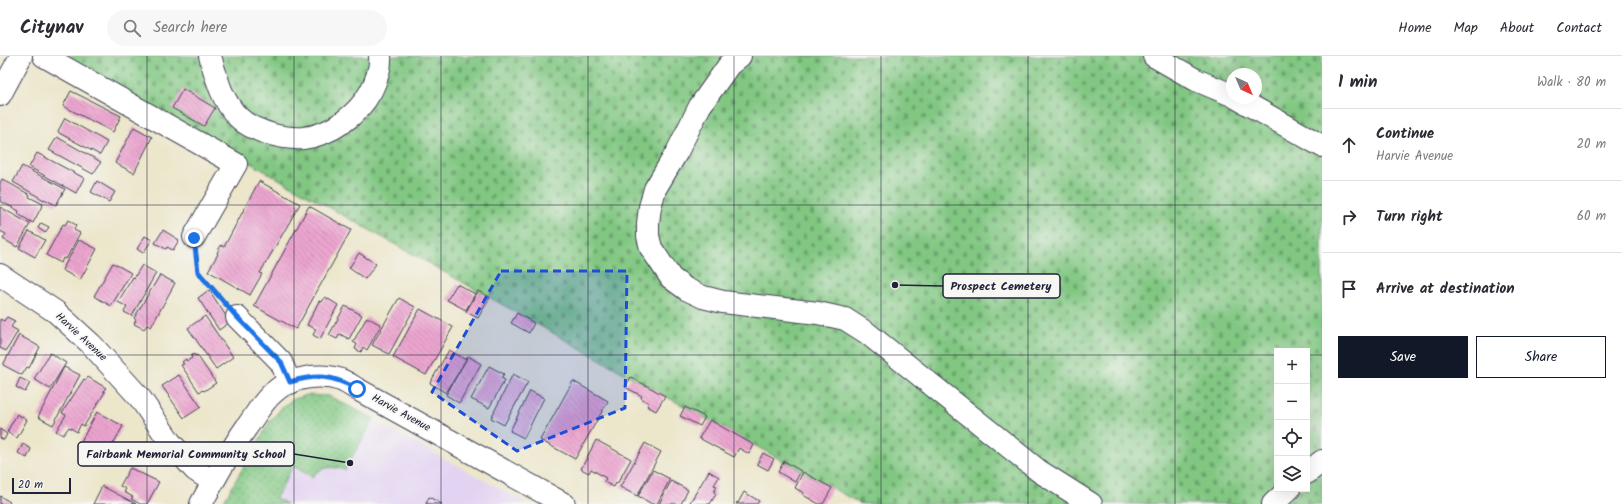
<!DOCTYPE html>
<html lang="en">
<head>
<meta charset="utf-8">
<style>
	:root { --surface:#fff; --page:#f7f7f7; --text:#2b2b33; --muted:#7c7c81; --line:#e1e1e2; --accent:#111827 }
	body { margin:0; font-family:Kalam,sans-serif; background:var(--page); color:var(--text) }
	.controls { position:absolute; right:12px; bottom:12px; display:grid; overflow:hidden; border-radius:0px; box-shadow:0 4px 16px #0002 }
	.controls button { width:36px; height:36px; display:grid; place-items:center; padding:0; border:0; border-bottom:1px solid var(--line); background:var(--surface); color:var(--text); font:20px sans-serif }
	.compass { position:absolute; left:1226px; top:12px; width:36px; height:36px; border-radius:50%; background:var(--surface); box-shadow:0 4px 16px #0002; rotate:136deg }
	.scale { position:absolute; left:12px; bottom:10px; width:59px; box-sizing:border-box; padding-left:4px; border:2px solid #22223b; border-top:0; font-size:11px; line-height:14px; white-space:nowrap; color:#22223b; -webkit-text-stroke:3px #f6f6f2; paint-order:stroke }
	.stop { position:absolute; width:12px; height:12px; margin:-9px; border:3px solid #1a73e8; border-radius:50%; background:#fff }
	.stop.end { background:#1a73e8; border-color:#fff; box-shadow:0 1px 4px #0008 }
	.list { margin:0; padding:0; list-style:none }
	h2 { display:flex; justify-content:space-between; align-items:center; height:52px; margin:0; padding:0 16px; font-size:17px }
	h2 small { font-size:13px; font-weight:400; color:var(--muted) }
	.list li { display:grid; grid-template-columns:26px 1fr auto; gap:12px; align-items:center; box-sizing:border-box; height:72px; padding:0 16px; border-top:1px solid var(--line) }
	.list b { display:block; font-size:15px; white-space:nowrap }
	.list p { margin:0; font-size:13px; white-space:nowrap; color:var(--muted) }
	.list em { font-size:13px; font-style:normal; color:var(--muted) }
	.actions { display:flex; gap:8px; padding:12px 16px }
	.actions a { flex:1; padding:9px 0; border:1px solid var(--accent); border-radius:0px; text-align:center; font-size:14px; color:var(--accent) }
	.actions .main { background:var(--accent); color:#fff }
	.icon { flex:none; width:22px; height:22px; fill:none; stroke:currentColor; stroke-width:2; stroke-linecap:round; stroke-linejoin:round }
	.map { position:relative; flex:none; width:1322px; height:448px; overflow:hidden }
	header { display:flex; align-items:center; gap:24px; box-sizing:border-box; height:56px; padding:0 20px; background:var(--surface); border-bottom:1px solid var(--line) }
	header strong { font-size:19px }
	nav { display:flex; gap:22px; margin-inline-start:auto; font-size:14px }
	.search { width:280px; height:36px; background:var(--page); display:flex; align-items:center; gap:10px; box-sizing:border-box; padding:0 14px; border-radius:22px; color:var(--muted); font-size:15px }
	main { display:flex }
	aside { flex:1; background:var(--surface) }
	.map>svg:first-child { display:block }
</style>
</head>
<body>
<header>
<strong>Citynav</strong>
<div class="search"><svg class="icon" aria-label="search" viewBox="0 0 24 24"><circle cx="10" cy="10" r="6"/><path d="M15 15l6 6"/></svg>Search here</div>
<nav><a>Home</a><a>Map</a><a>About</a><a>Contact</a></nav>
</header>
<main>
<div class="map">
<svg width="1322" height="448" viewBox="0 0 1322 448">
	<defs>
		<pattern id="grass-dots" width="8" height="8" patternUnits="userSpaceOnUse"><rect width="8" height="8" fill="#81c782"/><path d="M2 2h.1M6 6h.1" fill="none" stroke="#69a16c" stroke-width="1.8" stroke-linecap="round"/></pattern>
		<pattern id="cemetery-stones" width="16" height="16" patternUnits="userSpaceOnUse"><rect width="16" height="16" fill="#81c782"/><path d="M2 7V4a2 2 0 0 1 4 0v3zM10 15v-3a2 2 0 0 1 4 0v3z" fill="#69a16c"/></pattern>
		<pattern id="building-back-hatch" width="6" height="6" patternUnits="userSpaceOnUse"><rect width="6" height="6" fill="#eca6d0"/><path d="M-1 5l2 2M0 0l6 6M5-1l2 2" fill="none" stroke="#bf87aa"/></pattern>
	</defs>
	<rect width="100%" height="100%" fill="#f6f6f2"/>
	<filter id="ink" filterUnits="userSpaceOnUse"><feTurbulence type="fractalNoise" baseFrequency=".025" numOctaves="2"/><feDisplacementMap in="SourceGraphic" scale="8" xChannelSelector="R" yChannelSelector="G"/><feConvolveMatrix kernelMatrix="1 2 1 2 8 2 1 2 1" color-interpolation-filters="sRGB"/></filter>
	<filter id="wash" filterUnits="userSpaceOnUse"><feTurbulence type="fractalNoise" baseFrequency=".012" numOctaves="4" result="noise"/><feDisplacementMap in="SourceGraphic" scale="16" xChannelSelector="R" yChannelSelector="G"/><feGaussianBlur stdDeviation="0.9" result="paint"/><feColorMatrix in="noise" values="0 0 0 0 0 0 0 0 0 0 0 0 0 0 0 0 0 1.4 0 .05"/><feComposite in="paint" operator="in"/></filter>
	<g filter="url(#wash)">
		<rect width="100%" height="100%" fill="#ece6cb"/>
		<path fill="#e3d3f2" d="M307,339L329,340L528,448H222L269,367L283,350L294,343Z"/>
		<path fill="url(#grass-dots)" stroke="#52745e" d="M307,339L329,340L374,363L345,414C333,410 321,410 312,421L293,410L276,442L287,448H222L269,367L283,350L294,343Z"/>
		<path fill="url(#cemetery-stones)" stroke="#52745e" fill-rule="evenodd" d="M60,0H1322V448H861L647,330ZM1232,18H1256V42H1232ZM1277,295H1307V433H1277Z"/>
		<g id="blocks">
			<g fill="url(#building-back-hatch)">
				<path d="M183,33L215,52L204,70L172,52Z"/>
				<path d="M71,35L121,60L113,76L63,50Z"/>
				<path d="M65,62L107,86L100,99L59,77L58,75Z"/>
				<path d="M134,71L152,81L134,117L115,107Z"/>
				<path d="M57,81L101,106L93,118L49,94Z"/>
				<path d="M37,97L84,122L76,137L29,111Z"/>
				<path d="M22,110L65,133L56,149L44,143V144L13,126Z"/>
				<path d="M2,123L30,139L29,141L43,148L33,167L18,158L19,155L0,145V127Z"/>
				<path d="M97,125L115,136L109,146L91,136Z"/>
				<path d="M259,125L300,148L260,217L262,218L250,239L208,215L218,198L217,197L221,189L224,191Z"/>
				<path d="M309,150L351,174L296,273L254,250Z"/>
				<path d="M0,151L30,168L17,191L3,183L6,178L0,175Z"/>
				<path d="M68,164L76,169L74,174L80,177L66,203L63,202L61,207L46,199L63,168L65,169Z"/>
				<path d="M41,167L49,171L45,177L38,172Z"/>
				<path d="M163,174L179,184L173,194L167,191L166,193L155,187Z"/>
				<path d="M29,175L45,184L35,201L19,192Z"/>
				<path d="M145,180L152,184L143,197L137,193Z"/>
				<path d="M79,184L97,193L80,224L62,214Z"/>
				<path d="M359,197L376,208L365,223L349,212Z"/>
				<path d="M113,207L131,217L111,250L94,240Z"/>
				<path d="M142,209L156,217L132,260L124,256L127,251L118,246L133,221L134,222Z"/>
				<path d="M160,219L175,227L151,271L147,269L144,273L134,268L136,264L134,262Z"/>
				<path d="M457,228L475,238L466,254L447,244Z"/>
				<path d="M209,234L230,266L219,274L198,242Z"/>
				<path d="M478,235L490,241L478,262L466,256Z"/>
				<path d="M325,241L338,249L320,283L313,279L316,273L307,269L319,245L322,246Z"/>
				<path d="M399,242L415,251L389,298L372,289Z"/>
				<path d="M345,250L362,259L349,283L340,278L337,283L329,279Z"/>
				<path d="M420,253L453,271L426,319L393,301Z"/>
				<path d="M517,257L534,267L529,277L511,267Z"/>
				<path d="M205,260L233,301L216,313L188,272Z"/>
				<path d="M7,261L15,265L11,271L18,275L6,295L0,292V263L4,265Z"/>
				<path d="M367,261L381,269L367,294L363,291L361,296L355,293L357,288L353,286Z"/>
				<path d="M19,279L40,291L29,312L27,311L22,319L3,309Z"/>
				<path d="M449,294L466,304L446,337L430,327Z"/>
				<path d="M50,297L66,307L50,333L34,323Z"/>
				<path d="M194,298L195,300L197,299L216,327L204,335L203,334L199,336L181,309L184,308L182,306L186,303L187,305L192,302L191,300Z"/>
				<path d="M468,300L481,308L459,347L446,339Z"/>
				<path d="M489,310L504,318L501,322L505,324L489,352L471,343Z"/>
				<path d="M64,311L80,319L53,369L38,361Z"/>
				<path d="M513,318L528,326L504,369L491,362Z"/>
				<path d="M179,319L201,351L184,362L162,330Z"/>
				<path d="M88,321L106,332L103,335L105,336L84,370L81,368L77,376L69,371L63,379L56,375L66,359L62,357L84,323L86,324Z"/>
				<path d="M631,321L665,340L656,355L647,350L649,347L641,342L642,340L625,331Z"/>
				<path d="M20,322L30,327L25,336L16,331Z"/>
				<path d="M573,325L608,345L575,403L540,384Z"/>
				<path d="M530,335L544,342L524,382L510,375Z"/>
				<path d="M685,351L705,361L700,370L680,360Z"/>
				<path d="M97,356L123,370L106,401L80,387Z"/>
				<path d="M17,358L27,364L17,382L7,376Z"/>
				<path d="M710,364L754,389L749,398L739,392L734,401L699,382Z"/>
				<path d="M0,373L7,378L4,384L0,382Z"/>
				<path d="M596,384L631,403L617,428L616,427L614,431L604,426L606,422L591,413L589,417L581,413Z"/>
				<path d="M645,387L661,396L637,440L620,431Z"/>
				<path d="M23,388L31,393L27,402L18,397Z"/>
				<path d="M763,397L774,403L768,414L757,408Z"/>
				<path d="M784,405L801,415L795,426L778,416Z"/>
				<path d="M130,412L159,426L147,448H140L131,443L133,441L124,436L126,433L120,430Z"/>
				<path d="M653,414L670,423L657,448H652L638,440Z"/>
				<path d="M709,415L719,421L714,429L717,430L714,436L716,438L710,448H689Z"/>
				<path d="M803,416L832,432L823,448H819L803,439L804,437L795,432Z"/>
				<path d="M671,425L688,434L681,448H659Z"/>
				<path d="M102,430L136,448H93Z"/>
				<path d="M744,436L759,445L757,448H736L737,446L738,447Z"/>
				<path d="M0,440L10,446L9,448H0Z"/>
				<path d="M429,441L442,448H426Z"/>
			</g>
		</g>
	</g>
	<g filter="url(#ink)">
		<use href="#blocks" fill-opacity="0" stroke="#403f51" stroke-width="1"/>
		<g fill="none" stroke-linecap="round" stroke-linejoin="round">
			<defs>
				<g id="minor">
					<path d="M44,0L236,108L194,181"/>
					<path d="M210,0C216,21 222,45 238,61C247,70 258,74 270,78C281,81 291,83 303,82C331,79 358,59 371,35C376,25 381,11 380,0"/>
					<path d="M740,0L729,9L700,50L677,96L655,133L650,151L648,167V180L651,192L671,222L686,233L703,241L723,246L818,257L845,263L867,277L1039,415L1091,448"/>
					<path d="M1154,0L1196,24L1232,39"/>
					<path d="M0,39L21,0"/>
					<path d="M1237,42L1322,90"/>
					<path d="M0,219L56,256L91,288L140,342L170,386L195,414L212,425"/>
					<path d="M237,261L281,306L290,327"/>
					<path d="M1307,417L1322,405"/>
					<path d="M201,448C215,422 229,396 246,372C255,360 263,345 274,336C290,321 321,317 341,324C346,326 352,330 357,333L564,448"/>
					<path d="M1273,448L1289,433"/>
				</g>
			</defs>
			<use href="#minor" stroke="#403f51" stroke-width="24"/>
			<path stroke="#403f51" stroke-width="2.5" stroke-dasharray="3 3" stroke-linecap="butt" d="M196,200L198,216L224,246"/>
			<use href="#minor" stroke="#fff" stroke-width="22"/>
		</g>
	</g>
	<g fill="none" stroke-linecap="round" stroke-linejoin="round" filter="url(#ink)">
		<path stroke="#1a73e8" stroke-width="5" d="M194,182L198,216L237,261L281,306L290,326C317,318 332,319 357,333"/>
	</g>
	<path fill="#1d4ed8" fill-opacity="0.2" stroke="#1d4ed8" stroke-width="3" stroke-dasharray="8 5" stroke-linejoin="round" d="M501,215H627L625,352L517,395L432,336Z"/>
	<path fill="none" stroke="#22223b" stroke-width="1" stroke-opacity="0.55" d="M147,0V448M294,0V448M441,0V448M588,0V448M734,0V448M881,0V448M1028,0V448M1175,0V448M0,149H1322M0,299H1277M1307,299H1322"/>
	<g text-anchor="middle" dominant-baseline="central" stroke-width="3.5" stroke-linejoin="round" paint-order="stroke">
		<g font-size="11" fill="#22223b" stroke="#f6f6f2">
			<text transform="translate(81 281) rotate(43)">Harvie Avenue</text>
			<text transform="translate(401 357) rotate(29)">Harvie Avenue</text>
		</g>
	</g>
	<path fill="none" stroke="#22223b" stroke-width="1.5" d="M895 229L943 230M350 407L294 398"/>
	<g fill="#22223b" stroke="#f6f6f2" stroke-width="1.5">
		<circle cx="895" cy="229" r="4"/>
		<circle cx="350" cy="407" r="4"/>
	</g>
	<g fill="#f6f6f2" stroke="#22223b" stroke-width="1.5">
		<rect x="943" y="218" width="117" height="24" rx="4"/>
		<rect x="78" y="386" width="216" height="24" rx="4"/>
	</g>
	<g font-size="12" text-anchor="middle" font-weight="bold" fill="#22223b">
		<text x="1001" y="234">Prospect Cemetery</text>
		<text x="186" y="402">Fairbank Memorial Community School</text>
	</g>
</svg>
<div class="controls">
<button>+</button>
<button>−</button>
<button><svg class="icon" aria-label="locate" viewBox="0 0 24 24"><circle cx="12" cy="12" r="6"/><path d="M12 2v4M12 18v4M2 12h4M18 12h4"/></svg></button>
<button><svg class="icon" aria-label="layers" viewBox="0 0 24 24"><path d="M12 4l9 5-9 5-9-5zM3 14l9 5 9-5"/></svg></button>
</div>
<svg class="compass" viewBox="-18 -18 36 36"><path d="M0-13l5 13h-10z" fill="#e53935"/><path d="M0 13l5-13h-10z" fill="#7c7c81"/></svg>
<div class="scale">20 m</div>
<div class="stop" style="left:357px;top:333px"></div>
<div class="stop end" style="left:194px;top:182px"></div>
</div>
<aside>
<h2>1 min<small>Walk · 80 m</small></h2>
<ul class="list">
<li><svg class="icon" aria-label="ahead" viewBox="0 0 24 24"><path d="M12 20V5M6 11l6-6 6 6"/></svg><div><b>Continue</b><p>Harvie Avenue</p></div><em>20 m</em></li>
<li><svg class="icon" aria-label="right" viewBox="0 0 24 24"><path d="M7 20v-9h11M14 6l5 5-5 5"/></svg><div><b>Turn right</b></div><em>60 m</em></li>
<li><svg class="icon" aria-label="arrive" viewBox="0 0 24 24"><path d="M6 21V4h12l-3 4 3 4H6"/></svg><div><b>Arrive at destination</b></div></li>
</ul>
<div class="actions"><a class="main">Save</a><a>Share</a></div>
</aside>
</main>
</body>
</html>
